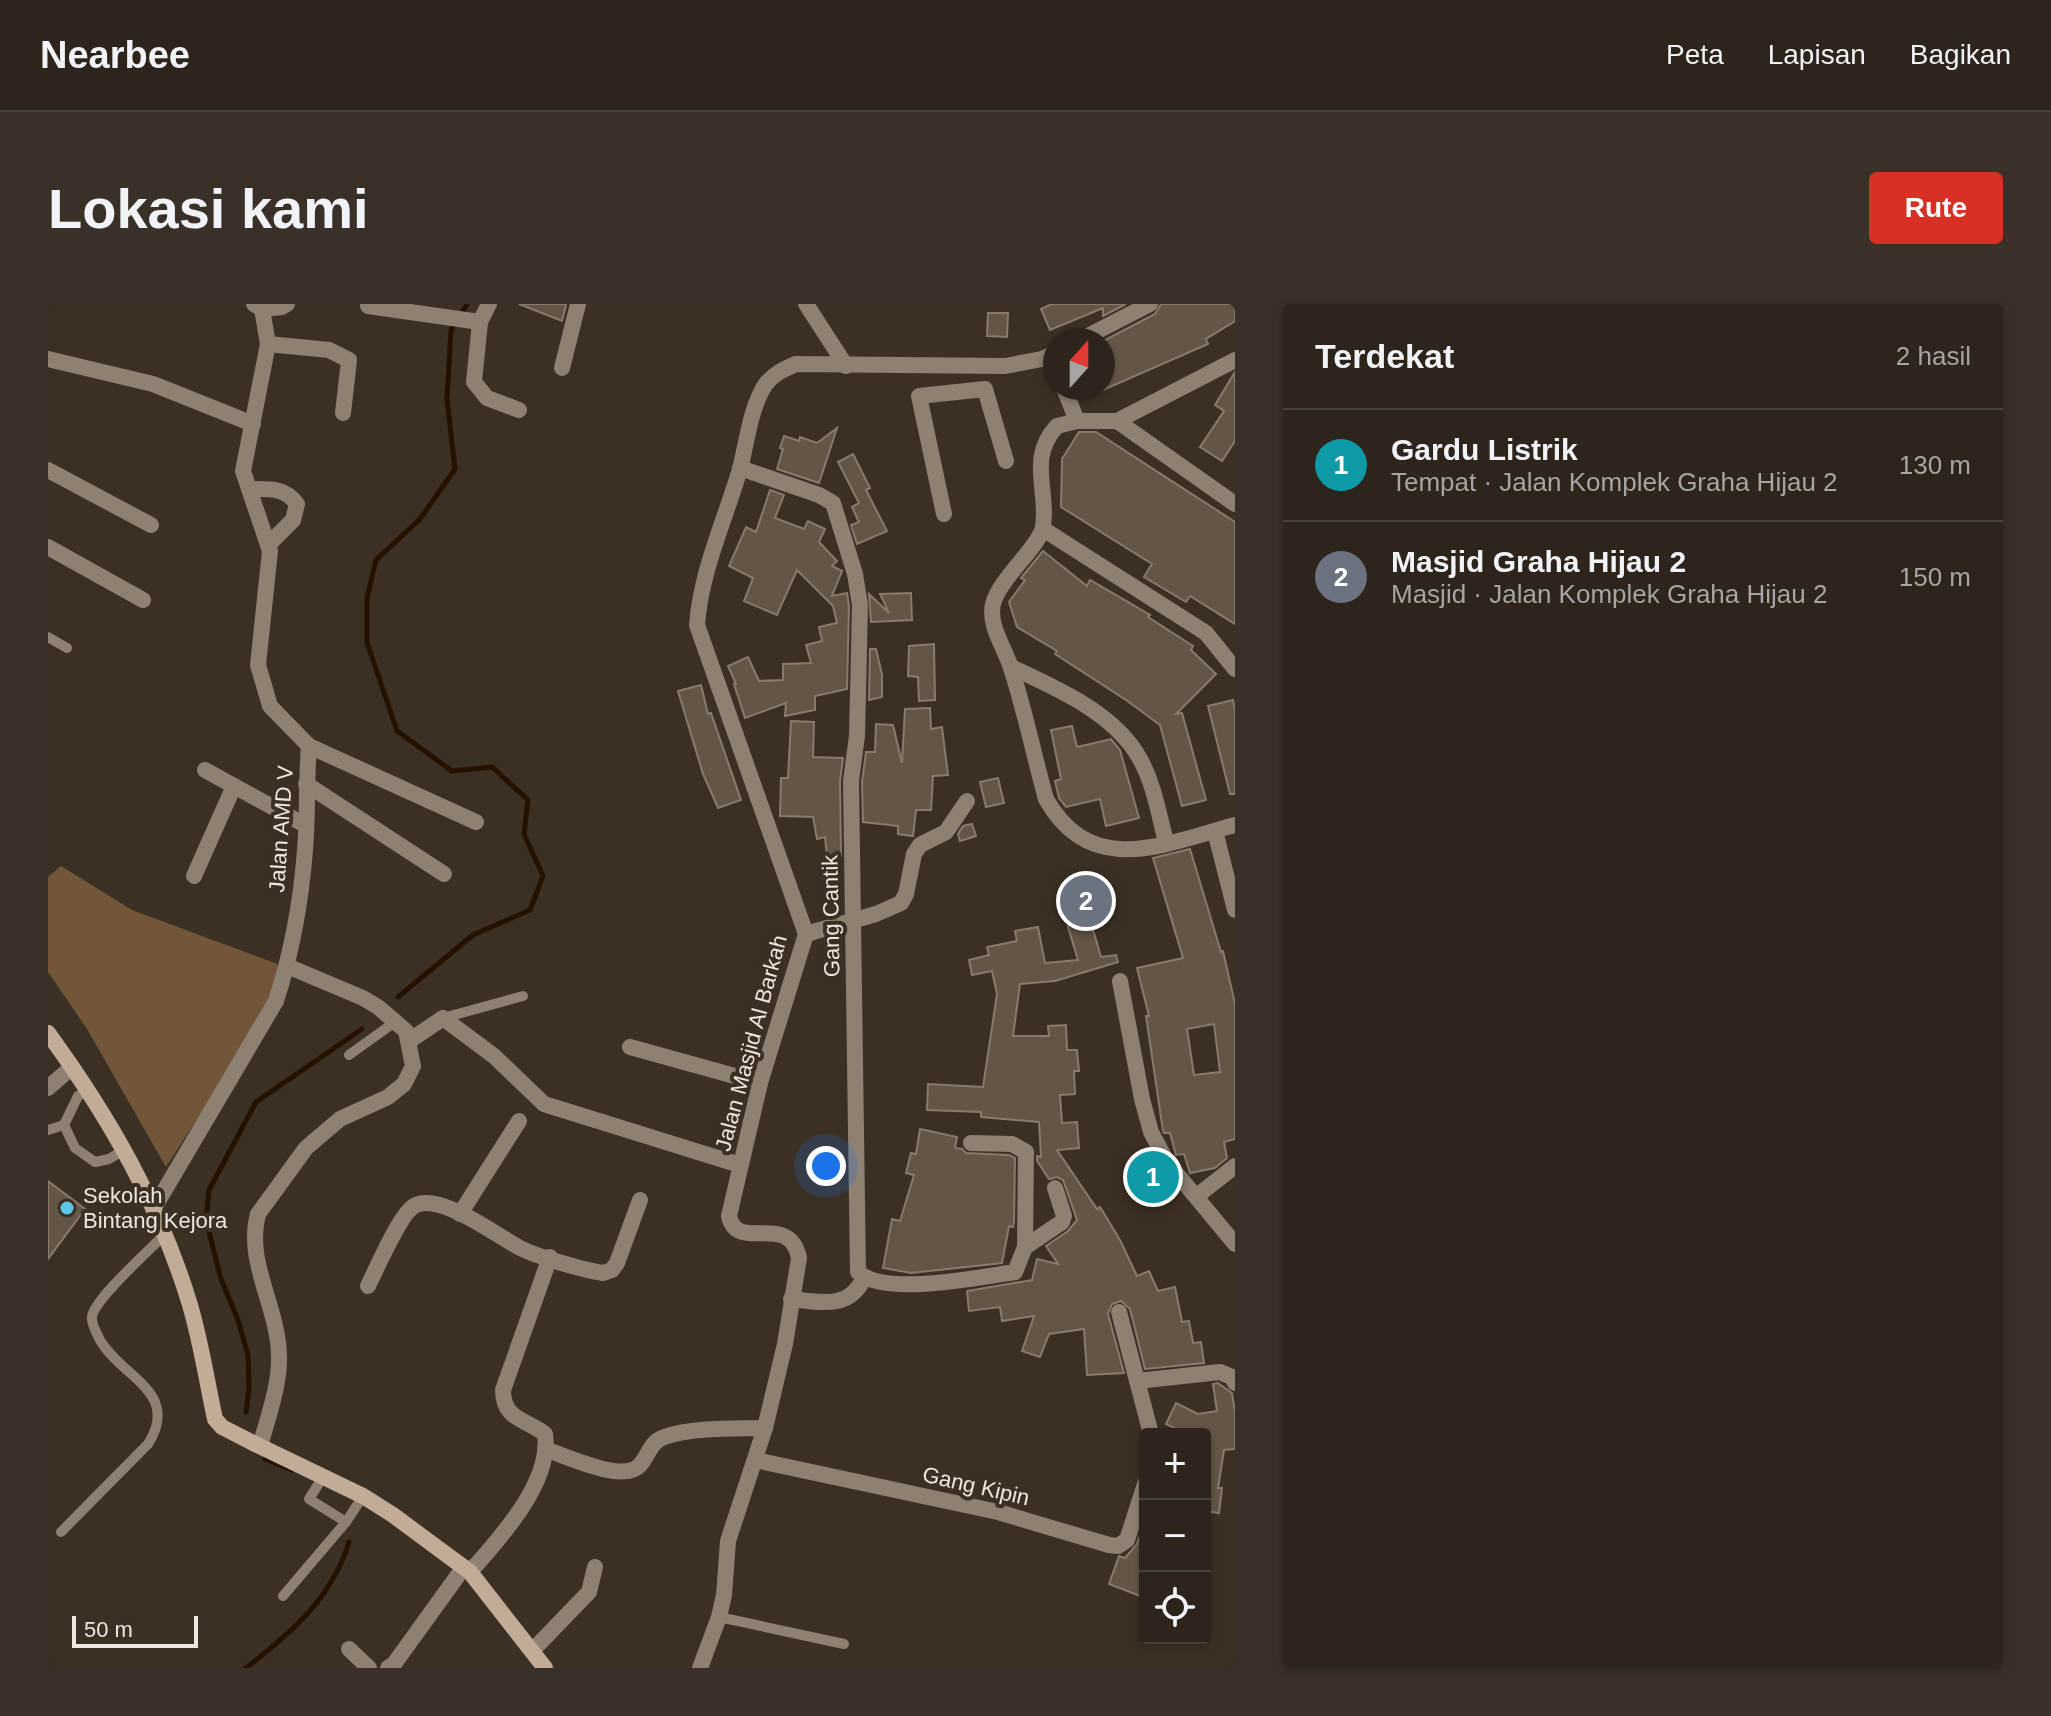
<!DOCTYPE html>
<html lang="id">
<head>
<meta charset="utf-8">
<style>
	:root { --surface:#2d241b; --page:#393028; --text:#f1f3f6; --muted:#a7a4a3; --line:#48413a; --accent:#d93025 }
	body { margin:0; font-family:Helvetica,sans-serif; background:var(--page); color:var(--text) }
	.controls { position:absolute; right:24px; bottom:24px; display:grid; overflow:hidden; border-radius:8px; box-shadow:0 2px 6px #0004 }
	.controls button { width:72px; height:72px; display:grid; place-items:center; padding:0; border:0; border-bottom:2px solid var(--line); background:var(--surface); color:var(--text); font:40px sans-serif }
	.compass { position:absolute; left:995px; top:24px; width:72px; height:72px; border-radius:50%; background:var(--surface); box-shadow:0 2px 6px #0004; rotate:21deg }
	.scale { position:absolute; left:24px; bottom:20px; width:126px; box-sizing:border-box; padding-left:8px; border:4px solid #efe7df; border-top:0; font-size:22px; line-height:28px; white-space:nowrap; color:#efe7df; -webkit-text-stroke:6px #3c3024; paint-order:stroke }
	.you { position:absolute; left:778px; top:862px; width:28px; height:28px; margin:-20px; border:6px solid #fff; border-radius:50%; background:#1a73e8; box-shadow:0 0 0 12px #1a73e833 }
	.badge { display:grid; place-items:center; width:52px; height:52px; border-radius:50%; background:var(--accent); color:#fff; font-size:26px; font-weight:700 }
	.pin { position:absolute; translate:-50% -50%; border:4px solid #fff; box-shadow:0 2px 8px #0006 }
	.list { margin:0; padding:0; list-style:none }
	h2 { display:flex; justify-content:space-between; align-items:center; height:104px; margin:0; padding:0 32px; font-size:34px }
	h2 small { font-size:26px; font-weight:400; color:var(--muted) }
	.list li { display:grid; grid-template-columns:52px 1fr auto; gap:24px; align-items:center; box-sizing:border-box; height:112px; padding:0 32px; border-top:2px solid var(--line) }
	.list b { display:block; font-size:30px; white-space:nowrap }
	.list p { margin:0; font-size:26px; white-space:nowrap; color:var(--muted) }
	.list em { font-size:26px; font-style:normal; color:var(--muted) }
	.icon { flex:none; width:44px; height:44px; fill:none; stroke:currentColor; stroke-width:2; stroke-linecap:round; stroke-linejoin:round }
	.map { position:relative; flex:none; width:1187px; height:1364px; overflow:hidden; border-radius:8px }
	header { display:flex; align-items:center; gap:48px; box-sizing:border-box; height:112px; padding:0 40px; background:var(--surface); border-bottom:2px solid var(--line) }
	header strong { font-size:38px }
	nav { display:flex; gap:44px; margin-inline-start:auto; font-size:28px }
	.intro { display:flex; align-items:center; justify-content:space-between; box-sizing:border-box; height:192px; padding:0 48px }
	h1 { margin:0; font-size:56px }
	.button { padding:20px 36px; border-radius:8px; background:var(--accent); color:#fff; font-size:28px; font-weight:700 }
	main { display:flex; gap:48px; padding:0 48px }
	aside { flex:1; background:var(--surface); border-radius:8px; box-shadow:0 2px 6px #0004 }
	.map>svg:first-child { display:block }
</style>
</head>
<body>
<header>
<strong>Nearbee</strong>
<nav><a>Peta</a><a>Lapisan</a><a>Bagikan</a></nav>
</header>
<div class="intro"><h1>Lokasi kami</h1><a class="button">Rute</a></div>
<main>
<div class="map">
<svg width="1187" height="1364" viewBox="0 0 1187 1364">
	<rect width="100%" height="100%" fill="#3c3024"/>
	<path fill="#725639" d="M13,562L84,606L235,662L206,727L118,863L39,725L0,668V573Z"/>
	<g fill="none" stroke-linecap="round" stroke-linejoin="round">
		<g stroke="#241100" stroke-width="5">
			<path d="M413,11L419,0"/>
			<path d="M350,693L425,631L482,606L495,572L476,530L480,496L444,463L404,467L349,427L319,338V294L328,256L372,215L407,165L399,95L403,26L407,19"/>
			<path d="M198,1108L201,1085L200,1051L190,1016L173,975L158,916L161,886L208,798L314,725"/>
			<path d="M217,1155L244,1166"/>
			<path d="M198,1364C243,1329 284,1294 301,1238"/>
		</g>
	</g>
	<g fill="#635648" stroke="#887a6c" stroke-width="2" fill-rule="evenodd">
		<path d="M471,0H517L518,1L514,17Z"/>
		<path d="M1004,0H1078L1055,12V4L1002,26L993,5Z"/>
		<path d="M1113,0H1187V17L1158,35L1160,40L1055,86V37L1107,10Z"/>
		<path d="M940,9H960L959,33L939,32Z"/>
		<path d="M1187,68V137L1174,157L1152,143L1176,107L1167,101Z"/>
		<path d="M789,124L771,179L729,165L735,145L732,144L736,132L751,137L752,133L769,139Z"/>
		<path d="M1031,128H1048L1187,218V320L1142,292L1138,298L1096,273L1104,260L1013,203L1014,155Z"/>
		<path d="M805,150L822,184L818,186L839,227L809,240L803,221L811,218L804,203L811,199L790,158Z"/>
		<path d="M722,186L736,191L727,214L756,225L760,217L777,225L771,238L789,257L784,262L794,267L784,292L799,289L801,302L799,385L767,392V406L737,412L738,399L697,414L686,380H688L680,362L700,353L711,377L735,376V360L763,359L758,341L774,337L771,323L789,319L785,302L749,266L729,311L696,297L705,274L681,262L698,223L708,228Z"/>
		<path d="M995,247L1039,282L1042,276L1102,311L1100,313L1145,342L1143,346L1168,370L1128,410L1134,409L1158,496L1134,502L1112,421L1078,396L1007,350L1009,347L969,323L961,298L977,276L973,274Z"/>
		<path d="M863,289L864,316L823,318L821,290L841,309L832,290Z"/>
		<path d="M886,340L887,396L871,397L870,373L860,372L861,342Z"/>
		<path d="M822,345H828L834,370V393L821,396Z"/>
		<path d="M653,381L660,410L663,409L693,496L670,504L655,470L630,387Z"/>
		<path d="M1185,396L1187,406V490H1182L1160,402Z"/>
		<path d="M882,404L883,425L894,423L900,471L885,472L883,506H868L865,532L850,530V522L815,518L814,478L818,448H827L828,420L845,421L854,459L857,405Z"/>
		<path d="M743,417L766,418L765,453L795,454L792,477L793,552L779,553L777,533L769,535L765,513L732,512L733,474H740Z"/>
		<path d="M1024,422L1029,443L1063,435L1072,446L1091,514L1058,522L1052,495L1018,503L1011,494L1007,477L1013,475L1003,426Z"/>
		<path d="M950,474L956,499L938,503L932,478Z"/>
		<path d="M924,520L928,532L912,537L910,530L915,522Z"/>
		<path d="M1142,545L1173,648L1175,647L1187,700V835L1176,838L1179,854L1167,864L1142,869L1136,850L1128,851L1122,829H1116L1115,827L1098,712H1101L1089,664L1135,654L1105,554ZM1166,720L1172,768L1146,771L1139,725Z"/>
		<path d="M1040,574L1046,580L1055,581L1054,616L1042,615L1053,653L1068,651L1070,658L1007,677L972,680L965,732H1001L1000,722L1018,721L1019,746H1029L1031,767H1026L1027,790L1012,791L1014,819L1029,818L1031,844L1009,846L1049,905L1052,903L1072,936L1089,972L1101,967L1110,987L1127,983L1134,1018L1141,1017L1145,1039L1153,1038L1156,1059L1097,1065L1082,1005L1073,997L1064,1000L1060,1010L1076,1069L1039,1071L1036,1025L1001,1030L992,1053L974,1047L986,1012L954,1017L952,1003L921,1007L919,987L984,976L989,955L1010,960L998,942L1020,927L1029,916L1015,876L1009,873L1001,875L989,857V852L993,853L991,818L933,813V808L879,806L880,780L935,783L949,690L944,667L924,671L921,656L941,651L939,643L969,637L967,627L990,623L997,659L1030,656L1020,623V578H1035Z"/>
		<path d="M872,825L909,833L907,844L914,845L918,849L961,851L967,854L966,918L965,923L961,922L954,959L863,969L835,964L844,915L852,917L866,871L858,869L863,849L868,850Z"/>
		<path d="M0,877L37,905L0,955Z"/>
		<path d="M1170,1079L1184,1089L1187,1108V1145L1176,1146L1170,1184H1174L1171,1209L1157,1207V1130H1139L1118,1120L1128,1099L1150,1110L1169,1107L1165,1080Z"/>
		<path d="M1097,1216V1294L1061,1280L1071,1252L1077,1254L1089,1240Z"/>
	</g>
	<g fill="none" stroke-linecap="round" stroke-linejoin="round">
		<g stroke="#8e8073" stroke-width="10">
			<path d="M0,333L19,344"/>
			<path d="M395,714L475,692"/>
			<path d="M301,751L347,718"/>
			<path d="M41,786L30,792L16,821L27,844L47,858L61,855L76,846"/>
			<path d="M0,826L16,821"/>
			<path d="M275,1173L261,1195L298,1218"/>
			<path d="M13,1228L100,1140C133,1088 74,1074 52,1036C49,1030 43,1020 44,1013C45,996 103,945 117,930"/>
			<path d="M235,1292L298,1218L315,1192"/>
			<path d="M671,1313L796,1340"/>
		</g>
		<g stroke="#8e8073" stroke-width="16">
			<path d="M206,0L214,5L220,40L195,167L222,247L210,361L222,402L261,442L428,518"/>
			<path d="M441,0L432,18L426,78L439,94L471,106"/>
			<path d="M758,0L798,62"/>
			<path d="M320,2L432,18"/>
			<path d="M214,5L234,3L239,0"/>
			<path d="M1032,36L1102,0"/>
			<path d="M220,40L281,46L301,56L295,109"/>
			<path d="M0,55L105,80L205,120"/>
			<path d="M1187,56L1069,117H1029L1009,122C979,154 1001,187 995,223C992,242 951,275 945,300C940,322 957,344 963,364C977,407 986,452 998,495C1043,575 1117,540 1187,521"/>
			<path d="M514,64L530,0"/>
			<path d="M1016,84L1029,117"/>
			<path d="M1069,117L1187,200"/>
			<path d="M692,164L771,191L785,199L807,270L812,301L809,432L803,477L810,968C836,993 933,973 967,968L977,943L978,848L964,840L923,839"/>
			<path d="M0,166L103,221"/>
			<path d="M201,185C221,185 237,183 249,200L245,216L220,241"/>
			<path d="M896,210L871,92L937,85L958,157"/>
			<path d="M995,225L1158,329L1187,365"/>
			<path d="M0,243L95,296"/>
			<path d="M963,363C1008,384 1067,409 1092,455C1106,480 1111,511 1118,538"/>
			<path d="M157,466L257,521"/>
			<path d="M258,480L396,570"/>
			<path d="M1167,527L1187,606"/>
			<path d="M146,572L186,482"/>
			<path d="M758,630L828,610L853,599L858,590L866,550L872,541L898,528L919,497"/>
			<path d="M1072,677L1094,795L1103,828L1119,858L1187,940"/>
			<path d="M361,737L395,714L446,752L496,800L692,861"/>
			<path d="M582,743L712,779"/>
			<path d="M0,784L24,763"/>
			<path d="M1149,892L1187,862"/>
			<path d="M106,904L228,697C244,648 253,598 257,546C260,511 258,477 261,442"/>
			<path d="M412,910L471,817"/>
			<path d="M977,943L1014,918L1016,912L1007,884"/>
			<path d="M320,982C328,966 352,910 366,902C391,887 449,932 472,944C490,953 535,966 555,969L564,966L569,959L592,896"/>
			<path d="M743,995C773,998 801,1006 816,974"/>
			<path d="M1071,1008L1103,1130"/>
			<path d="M1089,1077L1172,1068L1184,1073L1187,1079"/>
			<path d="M212,1142C220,1113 232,1081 231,1051C230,1003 197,957 210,910L258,844L292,815L340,793L356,780L365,762L358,727L330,703L315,694L239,662"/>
			<path d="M497,1145C518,1152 576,1180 592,1161C601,1151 602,1138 616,1133C647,1123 685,1125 717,1124"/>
			<path d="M707,1156L950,1208L1061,1241L1070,1242L1079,1236L1097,1180"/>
			<path d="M422,1268C452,1234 504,1178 497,1130C478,1115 455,1116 455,1086L502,953"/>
			<path d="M301,1345L321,1364"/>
			<path d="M485,1346L541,1288L547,1263"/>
			<path d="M340,1364L346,1360L416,1263"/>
			<path d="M652,1364L671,1313L676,1291L680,1237L717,1124L737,1040L751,954C741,906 689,950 681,912L712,779L758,630L649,321C653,267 677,216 692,165C699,138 702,105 717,81C725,70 736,65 748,60L957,62L994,55L1007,49"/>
		</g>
		<path stroke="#c2ac97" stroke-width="16" d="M0,729C61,813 112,901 142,1001C153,1038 159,1078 167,1115L174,1123L205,1139L315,1192L345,1211L422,1268L497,1364"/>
	</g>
	<circle fill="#59c8e5" stroke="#3c3024" stroke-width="3" cx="19" cy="904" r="8"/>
	<g text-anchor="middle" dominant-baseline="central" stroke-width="8" stroke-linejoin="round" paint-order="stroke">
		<g font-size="22" fill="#efe7df" stroke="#3c3024">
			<text transform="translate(233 525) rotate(-86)">Jalan AMD V</text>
			<text transform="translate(783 612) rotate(-91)">Gang Cantik</text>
			<text transform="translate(703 739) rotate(-75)">Jalan Masjid Al Barkah</text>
			<text transform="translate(928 1182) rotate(13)">Gang Kipin</text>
		</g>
		<g font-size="22" fill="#efe7df" stroke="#3c3024" text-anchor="start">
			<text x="35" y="891">Sekolah<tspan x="35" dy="25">Bintang Kejora</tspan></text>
		</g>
	</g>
</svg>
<div class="controls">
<button>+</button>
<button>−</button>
<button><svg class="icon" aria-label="locate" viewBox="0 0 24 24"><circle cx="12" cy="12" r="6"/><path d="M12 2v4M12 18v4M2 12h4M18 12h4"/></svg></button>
</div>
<svg class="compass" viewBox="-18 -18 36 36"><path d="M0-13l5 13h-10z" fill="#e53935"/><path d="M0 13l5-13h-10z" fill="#a7a4a3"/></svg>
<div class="scale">50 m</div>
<div class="you"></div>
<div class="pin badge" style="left:1105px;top:873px;background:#0f9aa8">1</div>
<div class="pin badge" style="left:1038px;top:597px;background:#6b7280">2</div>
</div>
<aside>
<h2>Terdekat<small>2 hasil</small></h2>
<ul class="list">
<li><span class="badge" style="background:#0f9aa8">1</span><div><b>Gardu Listrik</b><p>Tempat · Jalan Komplek Graha Hijau 2</p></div><em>130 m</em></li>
<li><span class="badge" style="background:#6b7280">2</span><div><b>Masjid Graha Hijau 2</b><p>Masjid · Jalan Komplek Graha Hijau 2</p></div><em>150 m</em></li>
</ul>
</aside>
</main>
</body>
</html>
